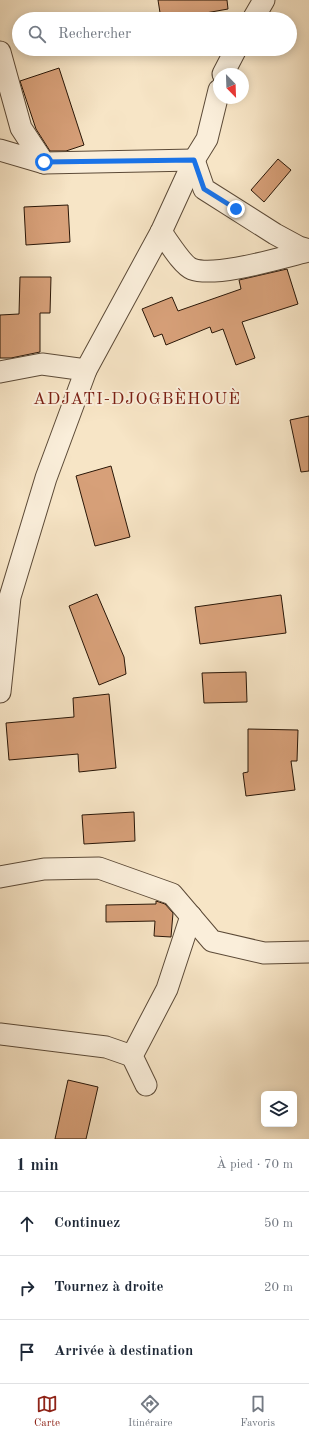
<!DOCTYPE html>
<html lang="fr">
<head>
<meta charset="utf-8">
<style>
	:root { --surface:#fff; --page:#f2f2f3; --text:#1f2937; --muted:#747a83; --line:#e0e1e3; --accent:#8f2418 }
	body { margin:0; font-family:"Old Standard TT",serif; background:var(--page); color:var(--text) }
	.controls { position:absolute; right:12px; bottom:12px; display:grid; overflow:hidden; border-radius:6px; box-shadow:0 2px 10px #0003 }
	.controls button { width:36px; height:36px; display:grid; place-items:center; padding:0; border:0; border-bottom:1px solid var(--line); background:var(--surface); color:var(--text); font:20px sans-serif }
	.compass { position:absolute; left:213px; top:68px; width:36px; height:36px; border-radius:50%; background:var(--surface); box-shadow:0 2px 10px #0003; rotate:157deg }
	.stop { position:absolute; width:12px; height:12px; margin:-9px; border:3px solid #1a73e8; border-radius:50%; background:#fff }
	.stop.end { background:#1a73e8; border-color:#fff; box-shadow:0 1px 4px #0008 }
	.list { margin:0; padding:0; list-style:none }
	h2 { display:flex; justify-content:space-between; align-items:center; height:52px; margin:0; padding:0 16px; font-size:17px }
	h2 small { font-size:13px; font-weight:400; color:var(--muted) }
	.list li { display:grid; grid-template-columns:26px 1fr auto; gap:12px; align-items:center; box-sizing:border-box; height:64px; padding:0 16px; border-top:1px solid var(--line) }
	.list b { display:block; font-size:15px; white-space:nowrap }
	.list em { font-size:13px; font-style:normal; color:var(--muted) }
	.icon { flex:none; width:22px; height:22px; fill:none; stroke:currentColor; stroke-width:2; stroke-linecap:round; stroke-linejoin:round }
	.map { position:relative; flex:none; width:309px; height:1139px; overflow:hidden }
	.search { position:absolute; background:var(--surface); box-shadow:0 2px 10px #0003; left:12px; right:12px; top:12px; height:44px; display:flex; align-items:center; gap:10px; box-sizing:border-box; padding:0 14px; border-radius:22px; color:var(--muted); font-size:15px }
	.sheet { height:244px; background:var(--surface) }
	nav { display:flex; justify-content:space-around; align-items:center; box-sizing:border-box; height:56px; border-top:1px solid var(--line); background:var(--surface); font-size:11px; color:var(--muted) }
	nav a { display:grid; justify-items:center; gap:2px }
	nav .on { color:var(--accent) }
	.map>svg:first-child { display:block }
</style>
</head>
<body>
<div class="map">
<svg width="309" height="1139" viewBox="0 0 309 1139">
	<rect width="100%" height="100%" fill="#f7e5c6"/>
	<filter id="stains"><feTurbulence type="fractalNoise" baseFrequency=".005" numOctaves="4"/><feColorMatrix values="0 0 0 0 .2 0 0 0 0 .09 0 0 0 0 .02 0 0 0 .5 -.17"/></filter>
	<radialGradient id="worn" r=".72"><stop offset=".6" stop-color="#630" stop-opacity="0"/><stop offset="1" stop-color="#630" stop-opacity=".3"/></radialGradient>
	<g fill="#d7a079" stroke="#291607">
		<path d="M158,0H227L228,9L172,19H161Z"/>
		<path d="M59,68L84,145L66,151H50L36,129L20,81Z"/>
		<path d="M278,159L291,170L264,202L251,190Z"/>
		<path d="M68,205L70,242L26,245L24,207Z"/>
		<path d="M287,269L298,304L242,322L255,358L236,365L223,329L212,333L210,327L166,345L162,334L154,337L142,309L172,297L178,311L241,289L239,280Z"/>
		<path d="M20,277H51L50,313H40V352L11,358H0V315L19,314Z"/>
		<path d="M309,416V471L301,472L290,420Z"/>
		<path d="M111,466L130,537L95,546L76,476Z"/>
		<path d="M97,594L124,657L126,674L99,685L69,606Z"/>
		<path d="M281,595L286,633L200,644L195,607Z"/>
		<path d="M246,672L247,702L204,703L202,673Z"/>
		<path d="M109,694L116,768L79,772L78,754L9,760L6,723L74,717L73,698Z"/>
		<path d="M248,729L298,730L297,761H291L295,790L246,796L243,773L248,772Z"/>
		<path d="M134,812L135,841L84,844L82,815Z"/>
		<path d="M156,901L165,904L173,913L171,937L154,936L155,921L106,922V905L156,904Z"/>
		<path d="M68,1080L98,1087L86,1139H55Z"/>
	</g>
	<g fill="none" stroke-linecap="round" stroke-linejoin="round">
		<defs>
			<g id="minor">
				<path d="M253,19L264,0"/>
				<path d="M0,52L21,128L44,163"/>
				<path d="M223,74L236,49"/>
				<path d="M0,150L44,163L194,160L204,189L275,234L299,247L309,250"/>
				<path d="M161,232C168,241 182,265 192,269C216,278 283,257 309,251"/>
				<path d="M0,372L42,364L86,370"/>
				<path d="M0,692L10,597L46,478L86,370L161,232L194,160L207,139L219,90"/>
				<path d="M0,877L44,869L99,868L172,894L212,941L264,953L309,952"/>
				<path d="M0,1034L106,1047L132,1056"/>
				<path d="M146,1085L132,1056L167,989L191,916"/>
			</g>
		</defs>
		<use href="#minor" stroke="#5c4a37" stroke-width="23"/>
		<use href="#minor" stroke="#faeeda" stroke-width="21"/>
	</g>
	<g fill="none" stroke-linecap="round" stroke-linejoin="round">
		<path stroke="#1a73e8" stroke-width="5" d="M44,162L194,160L204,189L236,209"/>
	</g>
	<g text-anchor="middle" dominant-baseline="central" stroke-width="4" stroke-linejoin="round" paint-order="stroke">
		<g font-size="17" letter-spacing="1" fill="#7a1f14" stroke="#faeeda">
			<text x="137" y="399">ADJATI-DJOGBÈHOUÈ</text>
		</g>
	</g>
	<rect width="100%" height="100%" filter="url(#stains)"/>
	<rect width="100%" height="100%" fill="url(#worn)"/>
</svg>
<div class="controls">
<button><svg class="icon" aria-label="layers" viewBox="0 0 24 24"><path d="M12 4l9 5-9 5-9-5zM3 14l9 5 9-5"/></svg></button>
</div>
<svg class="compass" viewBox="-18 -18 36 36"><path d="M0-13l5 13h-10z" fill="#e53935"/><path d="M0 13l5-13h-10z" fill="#747a83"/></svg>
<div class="stop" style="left:44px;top:162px"></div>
<div class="stop end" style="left:236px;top:209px"></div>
<div class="search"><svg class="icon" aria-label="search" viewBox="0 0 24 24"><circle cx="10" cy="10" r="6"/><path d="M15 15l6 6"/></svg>Rechercher</div>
</div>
<section class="sheet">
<h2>1 min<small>À pied · 70 m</small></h2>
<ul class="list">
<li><svg class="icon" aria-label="ahead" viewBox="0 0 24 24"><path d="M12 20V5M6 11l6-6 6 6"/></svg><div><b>Continuez</b></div><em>50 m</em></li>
<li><svg class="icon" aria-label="right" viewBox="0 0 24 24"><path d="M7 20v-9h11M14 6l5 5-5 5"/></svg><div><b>Tournez à droite</b></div><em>20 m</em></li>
<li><svg class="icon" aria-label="arrive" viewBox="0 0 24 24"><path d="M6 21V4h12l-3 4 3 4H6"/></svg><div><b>Arrivée à destination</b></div></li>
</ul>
</section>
<nav>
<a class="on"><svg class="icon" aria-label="map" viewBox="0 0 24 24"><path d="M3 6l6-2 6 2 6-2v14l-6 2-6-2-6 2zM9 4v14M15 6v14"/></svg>Carte</a>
<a><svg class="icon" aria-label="directions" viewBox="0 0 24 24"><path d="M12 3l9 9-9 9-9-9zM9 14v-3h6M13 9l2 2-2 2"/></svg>Itinéraire</a>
<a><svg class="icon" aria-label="saved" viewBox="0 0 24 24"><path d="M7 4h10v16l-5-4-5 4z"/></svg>Favoris</a>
</nav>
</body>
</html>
